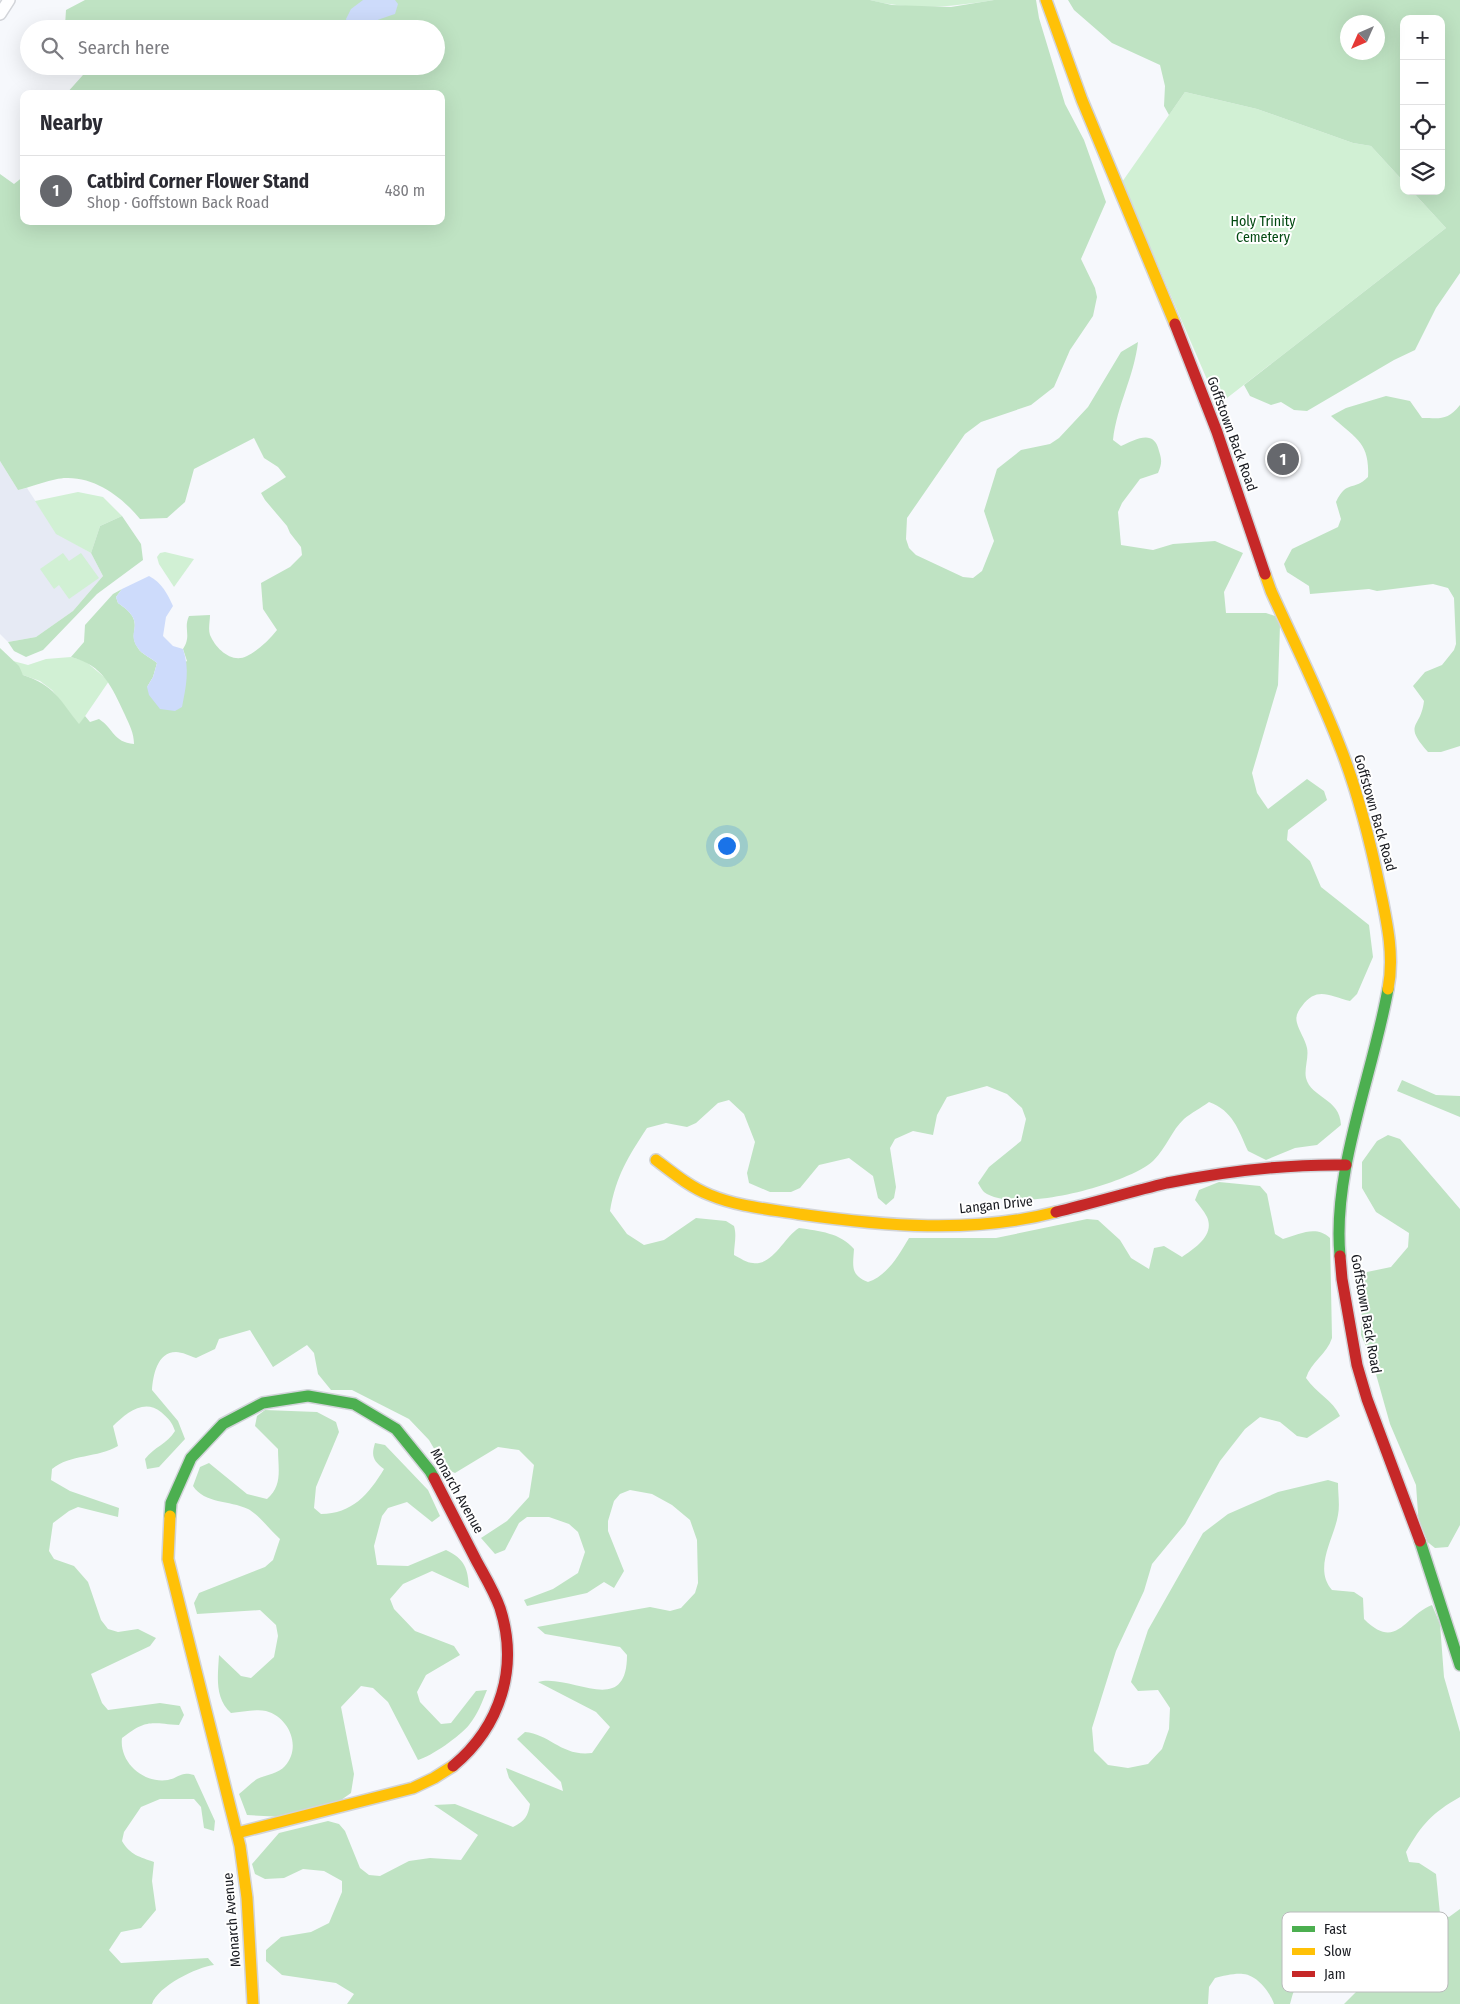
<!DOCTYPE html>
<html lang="en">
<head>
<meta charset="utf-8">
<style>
	:root { --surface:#fff; --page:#f7f7f7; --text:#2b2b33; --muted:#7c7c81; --line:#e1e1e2; --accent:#66686d }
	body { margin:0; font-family:"Fira Sans Condensed",sans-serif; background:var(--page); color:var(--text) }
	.controls { position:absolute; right:15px; top:15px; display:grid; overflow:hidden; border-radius:10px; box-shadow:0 5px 20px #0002 }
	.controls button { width:45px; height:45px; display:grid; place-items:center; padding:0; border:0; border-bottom:1px solid var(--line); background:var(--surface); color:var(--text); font:25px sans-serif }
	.compass { position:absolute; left:1340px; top:15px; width:45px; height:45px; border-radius:50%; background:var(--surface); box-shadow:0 5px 20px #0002; rotate:225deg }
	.you { position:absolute; left:726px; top:845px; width:18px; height:18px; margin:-12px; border:4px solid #fff; border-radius:50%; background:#1a73e8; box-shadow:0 0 0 8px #1a73e833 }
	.badge { display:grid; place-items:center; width:32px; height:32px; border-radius:50%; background:var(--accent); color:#fff; font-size:16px; font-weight:700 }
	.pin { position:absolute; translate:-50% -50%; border:2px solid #fff; box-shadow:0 1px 5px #0006 }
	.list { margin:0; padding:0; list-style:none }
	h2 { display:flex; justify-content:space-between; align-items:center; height:65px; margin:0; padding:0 20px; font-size:21px }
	h2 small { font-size:16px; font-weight:400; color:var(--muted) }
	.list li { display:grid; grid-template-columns:32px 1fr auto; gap:15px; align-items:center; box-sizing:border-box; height:70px; padding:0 20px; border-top:1px solid var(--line) }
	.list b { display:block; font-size:19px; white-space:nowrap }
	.list p { margin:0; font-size:16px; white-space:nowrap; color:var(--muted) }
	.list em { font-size:16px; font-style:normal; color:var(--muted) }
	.icon { flex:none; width:28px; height:28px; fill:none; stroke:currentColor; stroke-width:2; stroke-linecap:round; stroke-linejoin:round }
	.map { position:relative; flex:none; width:1460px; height:2004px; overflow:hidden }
	.search { position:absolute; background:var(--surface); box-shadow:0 5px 20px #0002; left:20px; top:20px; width:425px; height:55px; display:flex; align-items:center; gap:12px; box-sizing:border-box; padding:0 18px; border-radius:28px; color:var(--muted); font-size:19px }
	.panel { position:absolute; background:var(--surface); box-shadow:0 5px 20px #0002; left:20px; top:90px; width:425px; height:135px; border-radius:10px }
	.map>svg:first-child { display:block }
</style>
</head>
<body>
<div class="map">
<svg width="1460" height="2004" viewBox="0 0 1460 2004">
	<rect width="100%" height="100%" fill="#f6f8fc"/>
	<path fill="#e6eaf4" d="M0,461L18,490L27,488L56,533L91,553L103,576L73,611L36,637L8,642L0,634Z"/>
	<g fill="#d1f0d4">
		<path d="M870,0H994C951,7 913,11 870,0Z"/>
		<path d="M1185,92L1257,109L1353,143L1371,146L1404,182V191H1412L1446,228L1218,405L1122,182Z"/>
		<path d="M78,492L103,497L122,516L100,526L91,553L56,534L35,501Z"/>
		<path d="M165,552L194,559L174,587L159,564L157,557L160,553Z"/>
		<path d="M63,553L69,561L81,553L99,578L69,599L59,585L54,589L40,569Z"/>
		<path d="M71,657L85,661L109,681L79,725L52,690L40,681L23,675L13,661L28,665L46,659Z"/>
	</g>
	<g fill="#bfe3c3" fill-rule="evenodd">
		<path d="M85,0H870L892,5L951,7L994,0H1036L1039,18L1065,104L1084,140L1106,202L1081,259L1095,288L1097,297L1093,316L1070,350L1054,387L1031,405L981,422L965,434L907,518L906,539L909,548L916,555L963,577L973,578L982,571L994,541L984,511L997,469L1021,450L1050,444L1059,438L1088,407L1121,352L1138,342C1134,377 1117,405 1113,440L1121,446C1135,440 1154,428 1159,451C1162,460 1162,464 1158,473L1140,479L1122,503L1118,512L1121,545L1153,550L1173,544L1215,541L1243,553L1224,592L1226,613H1266L1275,616L1280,625L1278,685L1252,773L1257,793L1268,809L1307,779L1324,791L1327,800L1288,830L1287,840L1310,861L1321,887L1369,925L1373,957L1357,994L1350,1001C1329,996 1317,986 1302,1006C1298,1011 1295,1016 1297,1023C1299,1031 1305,1039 1307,1048C1309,1057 1304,1069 1306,1078C1311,1098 1340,1098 1341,1125L1317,1145L1295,1148L1266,1160L1248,1151C1238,1129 1233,1111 1209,1102C1201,1108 1191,1113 1184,1119C1172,1130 1166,1148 1154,1160C1130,1184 1014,1215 984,1192C982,1190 980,1186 978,1183L989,1167L1021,1141L1026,1119L1022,1108L1007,1094L987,1086L947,1097L937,1115L933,1135L913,1131L895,1139L890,1148L896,1187L894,1198L886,1205L878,1198L873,1176L849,1158L819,1165L800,1188L791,1192H770L749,1183L747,1173L755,1142L744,1114L729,1100L718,1103L696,1123L687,1127L666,1123L647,1128C628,1157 616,1176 610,1211L627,1234L644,1245L664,1240L696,1218L726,1221L734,1226C737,1236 734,1245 734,1255C740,1258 747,1263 753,1263C773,1266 784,1237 799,1228C819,1231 841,1233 854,1249C853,1266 850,1275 868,1282C887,1276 899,1255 909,1238H996L1087,1219L1098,1220L1120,1240L1131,1258L1149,1269L1154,1248L1164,1246L1182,1257C1195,1248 1215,1235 1207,1217C1204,1211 1199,1205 1195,1200L1199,1190L1219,1182L1260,1186L1267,1194L1275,1234L1283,1239C1300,1234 1316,1225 1330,1238L1332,1338C1327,1354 1311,1362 1306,1378C1316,1393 1333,1400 1340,1416L1307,1438L1297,1436L1280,1422L1260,1417L1245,1429L1220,1461L1185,1524L1152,1564L1144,1591L1116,1651L1092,1728L1094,1751L1108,1765L1128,1768L1148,1764L1162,1749L1169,1729L1170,1708L1158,1690L1138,1691L1131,1682L1148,1630L1203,1533L1228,1514L1278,1492L1328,1480L1338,1483C1338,1494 1340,1505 1338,1515C1334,1539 1313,1568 1332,1590L1354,1592L1363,1598L1364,1619C1397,1652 1405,1615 1432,1605L1440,1624L1444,1677L1460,1732V1797C1432,1813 1422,1824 1406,1852L1409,1862L1419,1863L1436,1874L1440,1914L1449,1917L1460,1909V2004H1344L1362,1986L1366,1975L1359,1955L1345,1940L1325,1939C1308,1958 1296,1980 1290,2004H1274C1270,1992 1257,1975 1243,1974C1235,1973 1223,1976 1215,1978L1209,1987L1208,2004H347L354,1994L336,1983L282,1975L266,1961V1950L281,1937L311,1932L329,1923L342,1892V1881L324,1871L303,1869L284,1878L265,1879L255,1874L252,1864L279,1833L328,1821L339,1824L345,1831L360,1868L369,1875L380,1876L409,1861L430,1858L461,1860L478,1835L434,1805L455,1804L513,1827C525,1821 528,1816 530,1804L509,1778L506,1768L563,1791L561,1782L517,1739L525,1732C550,1734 562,1757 592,1753L610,1727L596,1712L538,1682C571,1673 627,1719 627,1655L620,1647L545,1634L537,1627L650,1607L670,1611L681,1608L695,1593L698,1583L697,1540L690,1520L672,1505L652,1494L630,1490L620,1494L614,1501L608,1521V1531L624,1571L614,1588L604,1582L587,1593L527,1606L524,1600L553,1589L578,1573L585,1552L578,1532L569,1524L549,1517H527L519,1523L505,1550L495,1554L481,1538L507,1521L529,1497L534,1465L519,1450L498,1447L455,1473L446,1469L429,1440L409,1419L352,1390H331L318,1374L314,1353L307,1345L273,1367L250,1330L219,1339L215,1349L196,1358C190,1356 182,1352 176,1352C157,1352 153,1376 152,1390L178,1421L185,1439L159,1467L147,1469L145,1459C154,1447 167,1444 175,1431C172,1422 169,1419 161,1412C144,1398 126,1413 113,1426L118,1446C98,1458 70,1454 52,1469L51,1480L70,1491L119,1508L118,1517L78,1507L69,1511L53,1523L49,1551L54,1559L74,1566L88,1582L101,1620L108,1629L118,1632L138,1629L156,1638L150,1646L91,1674L102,1703L108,1710L160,1703L180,1706L184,1715L179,1725C149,1723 147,1719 122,1738C119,1762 143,1784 168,1780C180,1777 181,1771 194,1775L215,1821L214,1831L204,1828L201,1807L194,1799H160L141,1807L124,1832L122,1841C130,1855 140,1857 154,1862L152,1881L156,1910L141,1928L121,1932L109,1950L121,1963L208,1958L214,1965C197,1967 158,1986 152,2004H0V648L19,666L23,675C54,685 60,700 79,724L85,716L90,722L99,719C114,729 113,742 134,744C134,733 129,724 125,715C112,687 103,665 71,657L84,642L85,625L113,594L122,589L116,597L118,603C149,624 125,630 138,648C141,654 152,658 157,663L153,677L147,687L187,661L183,649C192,635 183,629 189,616L210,615C210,621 208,629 210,635C216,649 232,664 247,656C259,650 269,640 277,630L263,609L261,583L290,567L302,555L301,547L290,533L287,526L265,500L261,493L286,477L278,467L264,458L254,438L194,469L185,502L167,518L140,519C123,498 97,478 68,478C56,477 31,487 18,490L0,461V174L14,184L24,176V221H441V94H66L91,66H436V29H70L65,26L66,10Z"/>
		<path d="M1068,0H1460V273L1436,308L1415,350L1394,360L1307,411L1294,410L1281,402L1271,405L1250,396L1244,385L1446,228L1412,191H1441V19H1404V182L1371,146L1353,143L1257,109L1185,92L1169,115L1164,106L1165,86L1160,65L1112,43L1074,10ZM1348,22H1378V52H1348Z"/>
		<path d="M1386,396L1410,401L1422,418C1441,418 1447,421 1460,405V746L1441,752H1428C1402,723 1421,729 1424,701L1413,686L1425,672L1442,665L1454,650L1456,644L1454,598L1448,588L1433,584L1377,591L1369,589L1310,594L1309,586L1287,572L1284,564L1292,549L1338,527L1341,519L1336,502C1347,479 1353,492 1368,477C1370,442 1355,438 1331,416L1346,408Z"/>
		<path d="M122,516L141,544L143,560L97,594L43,650L26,657L14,651L8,642L36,637L73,611L103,576L91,553L100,526Z"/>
		<path d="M1402,1080L1436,1095L1460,1096V1117L1397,1091Z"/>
		<path d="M1388,1135L1400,1139L1460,1209V1525L1448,1547L1435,1548L1425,1540L1419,1527L1416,1485L1390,1424L1372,1360L1361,1335L1362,1306L1357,1281L1367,1272L1391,1267L1408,1247L1409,1233L1376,1212L1362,1188V1162L1377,1141Z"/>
		<path d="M265,1410L317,1412L336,1422L339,1432L316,1487L314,1508L321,1514C352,1514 369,1494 384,1469C373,1461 371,1456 375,1443L385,1445L428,1490L440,1516L432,1522L407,1502L388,1508L382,1516L374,1546L377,1565L408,1566L446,1550C465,1559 468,1569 469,1588L432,1571L403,1584L390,1599L394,1609L415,1631L454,1646L460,1655L426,1675L417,1692L420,1702L441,1724L451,1723L476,1691L487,1690C482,1702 478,1714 469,1725C460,1736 432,1756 418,1760L388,1702L373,1688L361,1686L341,1707L354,1774L351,1793L334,1805L283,1817L247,1815L239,1794C245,1789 251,1783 257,1779C266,1775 279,1773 285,1766C302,1747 289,1717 266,1711C256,1709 242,1712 231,1713C214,1698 218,1675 219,1655L241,1676L251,1678L274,1657L278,1636L276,1625L260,1610L197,1614L194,1603L199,1593L265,1567L273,1560L280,1539C271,1531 258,1514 248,1509C229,1500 205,1504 193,1486L200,1467L209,1463L247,1494L267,1499C283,1485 278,1469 278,1449L255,1426L257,1416Z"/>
	</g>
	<g fill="#cddbfb">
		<path d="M363,0H395L398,4L395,14C389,16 382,18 375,21C363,25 351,38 346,19L351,9Z"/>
		<path d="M149,576C162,583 167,593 173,606L166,617L163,636L173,646L183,649C190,669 186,687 182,707L175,711L160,709L149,695L147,687L153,677L157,663C152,658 141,654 138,648C125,630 149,624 118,603L116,597L122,589Z"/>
	</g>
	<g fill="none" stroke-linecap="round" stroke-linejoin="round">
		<defs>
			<path id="street" d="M0,14L9,0"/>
			<g id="fast">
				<path d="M1340,1256C1332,1171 1373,1074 1388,989"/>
				<path d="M170,1516L171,1503L191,1458L223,1424L263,1403L308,1396L354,1404L396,1429L430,1471L434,1478"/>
				<path d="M1420,1541L1460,1665"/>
			</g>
			<g id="slow">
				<path d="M1046,0L1082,100L1175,324"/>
				<path d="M1265,574L1271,591C1294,642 1319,692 1339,744C1357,789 1369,836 1379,884C1386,918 1395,954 1388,989"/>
				<path d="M656,1160C673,1173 690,1187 710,1195C739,1207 769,1209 799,1214C884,1226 972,1234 1056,1212"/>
				<path d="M170,1516L168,1559L240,1846L247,1898L253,2004"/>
				<path d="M237,1833L413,1788L434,1778L453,1766"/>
			</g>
			<g id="jam">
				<path d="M1175,324L1217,432L1265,574"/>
				<path d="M1056,1212C1093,1203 1130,1192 1167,1183C1227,1171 1286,1164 1346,1165"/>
				<path d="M1340,1256L1342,1279L1357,1365L1367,1399L1420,1541"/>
				<path d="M434,1478C448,1505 462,1533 476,1560C484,1575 494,1591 500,1608C519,1667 501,1726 453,1766"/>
			</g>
		</defs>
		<use href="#street" stroke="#d2d4d9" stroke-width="14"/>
		<use href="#fast" stroke="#d2d4d9" stroke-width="14"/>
		<use href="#slow" stroke="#d2d4d9" stroke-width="14"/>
		<use href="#jam" stroke="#d2d4d9" stroke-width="14"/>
		<use href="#street" stroke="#fefeff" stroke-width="11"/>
		<use href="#fast" stroke="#4caf50" stroke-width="11"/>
		<use href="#slow" stroke="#ffc107" stroke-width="11"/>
		<use href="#jam" stroke="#c62828" stroke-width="11"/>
	</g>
	<g text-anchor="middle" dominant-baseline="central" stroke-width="4" stroke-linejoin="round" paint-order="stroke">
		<g font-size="14" fill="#034a12" stroke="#fff">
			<text x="1263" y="221">Holy Trinity<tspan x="1263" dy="16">Cemetery</tspan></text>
		</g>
		<g font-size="14" fill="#181a20" stroke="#fff">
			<text transform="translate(1232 434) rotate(70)">Goffstown Back Road</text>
			<text transform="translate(1375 813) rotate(74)">Goffstown Back Road</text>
			<text transform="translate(996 1205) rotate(-6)">Langan Drive</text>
			<text transform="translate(1366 1314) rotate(80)">Goffstown Back Road</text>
			<text transform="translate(457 1491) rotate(61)">Monarch Avenue</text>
			<text transform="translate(232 1920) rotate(-95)">Monarch Avenue</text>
		</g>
	</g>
	<rect x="1282" y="1912" width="166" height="80" rx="8" fill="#fff" stroke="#bababc" stroke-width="1"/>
	<rect x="1292" y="1926" width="23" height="6" fill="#4caf50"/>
	<rect x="1292" y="1948" width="23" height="7" fill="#ffc107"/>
	<rect x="1292" y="1971" width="23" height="6" fill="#c62828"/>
	<g font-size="14" fill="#181a20">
		<text x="1324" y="1934">Fast</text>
		<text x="1324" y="1956">Slow</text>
		<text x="1324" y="1979">Jam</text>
	</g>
</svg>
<div class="controls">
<button>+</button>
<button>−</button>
<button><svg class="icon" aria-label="locate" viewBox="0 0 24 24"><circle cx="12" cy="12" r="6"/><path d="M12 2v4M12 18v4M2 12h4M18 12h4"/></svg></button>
<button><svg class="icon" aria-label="layers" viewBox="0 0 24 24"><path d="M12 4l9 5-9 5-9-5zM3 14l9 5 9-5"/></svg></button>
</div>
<svg class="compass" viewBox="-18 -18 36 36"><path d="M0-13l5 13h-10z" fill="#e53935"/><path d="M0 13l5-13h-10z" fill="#7c7c81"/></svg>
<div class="you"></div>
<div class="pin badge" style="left:1283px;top:459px">1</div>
<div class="search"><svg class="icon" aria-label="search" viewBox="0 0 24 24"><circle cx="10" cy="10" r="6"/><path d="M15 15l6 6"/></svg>Search here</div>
<section class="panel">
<h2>Nearby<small></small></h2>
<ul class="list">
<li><span class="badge">1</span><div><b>Catbird Corner Flower Stand</b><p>Shop · Goffstown Back Road</p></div><em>480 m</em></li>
</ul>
</section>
</div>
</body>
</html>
